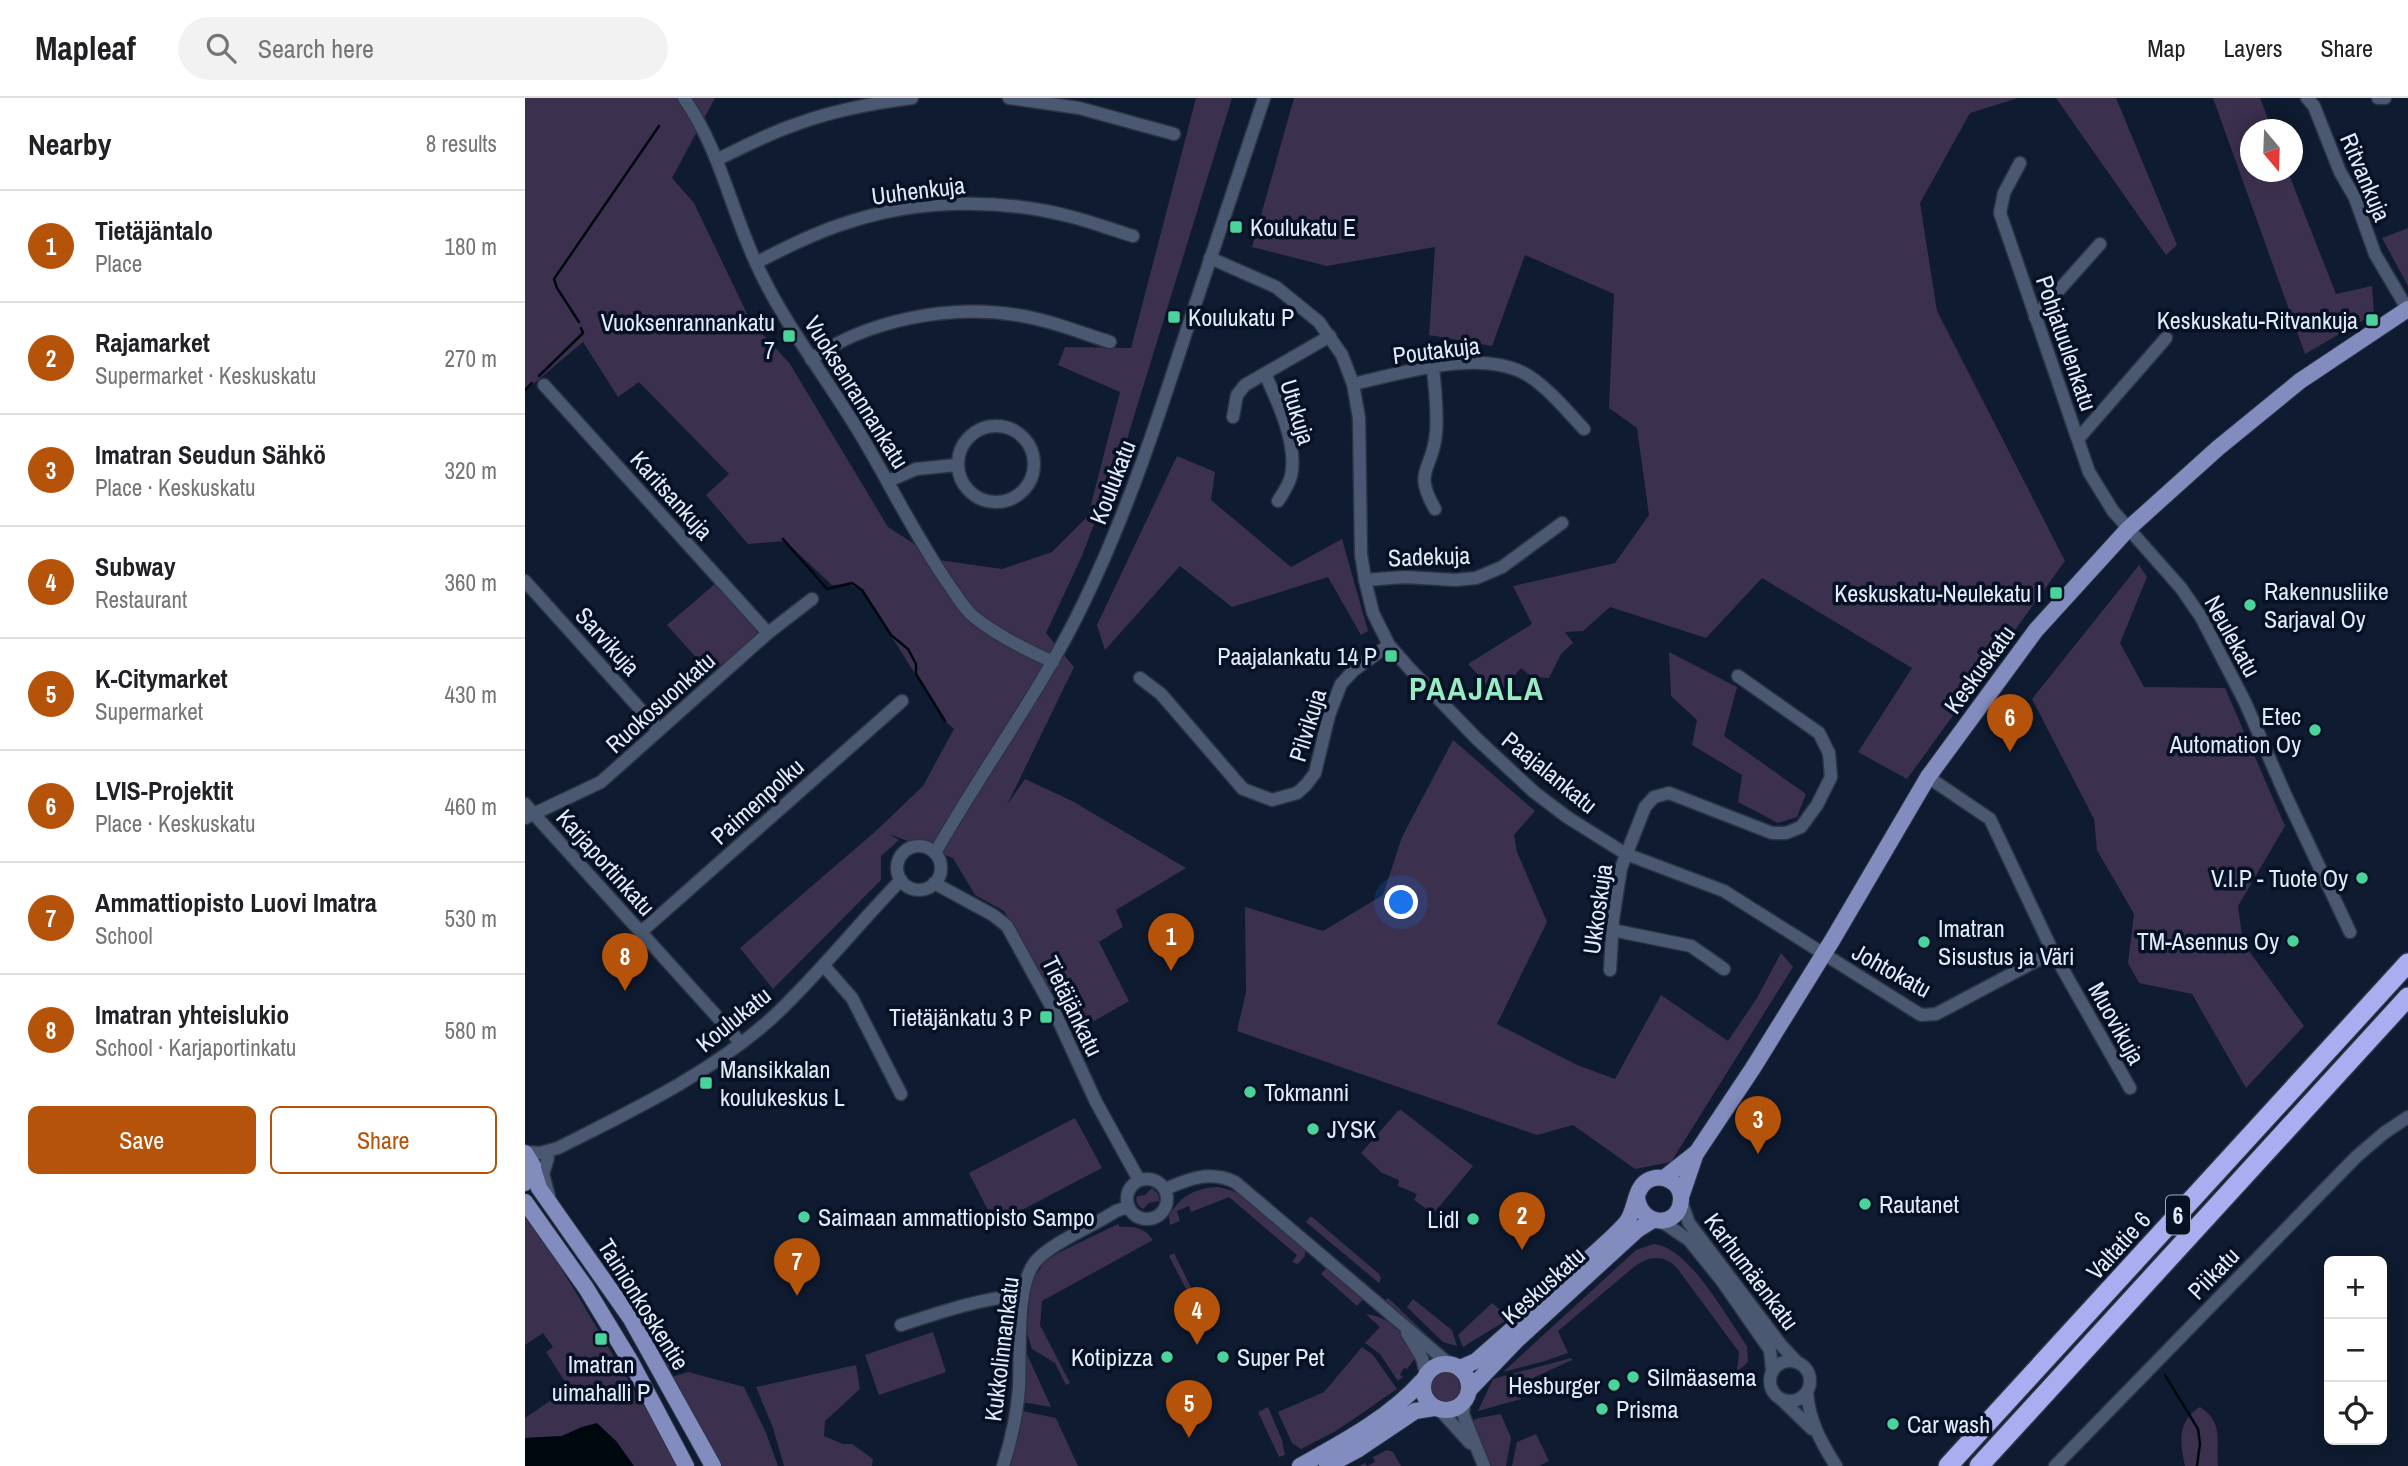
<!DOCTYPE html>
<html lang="en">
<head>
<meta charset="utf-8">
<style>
	:root { --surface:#fff; --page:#f2f2f2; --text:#202124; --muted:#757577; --line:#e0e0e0; --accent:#b45309 }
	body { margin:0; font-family:"Archivo Narrow",sans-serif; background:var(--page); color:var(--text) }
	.controls { position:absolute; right:21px; bottom:21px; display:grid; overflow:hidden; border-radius:10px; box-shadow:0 4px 18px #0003 }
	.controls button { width:63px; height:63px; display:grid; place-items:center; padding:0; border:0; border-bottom:2px solid var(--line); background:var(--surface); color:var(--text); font:35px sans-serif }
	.compass { position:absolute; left:1715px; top:21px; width:63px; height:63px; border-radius:50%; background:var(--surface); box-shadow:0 4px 18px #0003; rotate:161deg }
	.you { position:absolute; left:877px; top:805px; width:24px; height:24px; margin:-18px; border:5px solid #fff; border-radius:50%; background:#1a73e8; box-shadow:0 0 0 10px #1a73e833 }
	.badge { display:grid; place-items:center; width:46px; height:46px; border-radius:50%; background:var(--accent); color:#fff; font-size:23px; font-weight:700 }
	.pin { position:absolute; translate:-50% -58px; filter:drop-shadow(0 2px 4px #0008) }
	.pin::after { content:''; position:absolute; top:37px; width:24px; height:21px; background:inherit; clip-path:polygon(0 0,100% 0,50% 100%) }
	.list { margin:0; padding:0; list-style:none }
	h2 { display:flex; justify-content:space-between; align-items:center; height:91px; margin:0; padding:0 28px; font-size:30px }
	h2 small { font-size:23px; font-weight:400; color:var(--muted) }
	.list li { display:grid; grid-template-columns:46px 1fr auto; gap:21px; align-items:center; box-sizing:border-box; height:112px; padding:0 28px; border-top:2px solid var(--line) }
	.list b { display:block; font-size:26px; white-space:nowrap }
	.list p { margin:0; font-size:23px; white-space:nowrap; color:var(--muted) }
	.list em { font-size:23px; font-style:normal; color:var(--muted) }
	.actions { display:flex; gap:14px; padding:21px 28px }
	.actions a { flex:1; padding:16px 0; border:2px solid var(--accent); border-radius:10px; text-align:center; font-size:24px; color:var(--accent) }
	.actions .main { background:var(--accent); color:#fff }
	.icon { flex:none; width:38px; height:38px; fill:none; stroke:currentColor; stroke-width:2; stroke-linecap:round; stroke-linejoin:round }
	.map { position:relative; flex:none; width:1883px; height:1368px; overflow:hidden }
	header { display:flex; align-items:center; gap:42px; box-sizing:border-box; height:98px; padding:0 35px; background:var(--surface); border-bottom:2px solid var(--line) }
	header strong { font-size:33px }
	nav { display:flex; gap:38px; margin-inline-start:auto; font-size:24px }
	.search { width:490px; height:63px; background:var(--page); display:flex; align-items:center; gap:18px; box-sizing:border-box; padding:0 24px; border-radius:38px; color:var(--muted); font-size:26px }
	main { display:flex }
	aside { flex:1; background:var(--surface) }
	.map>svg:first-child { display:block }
</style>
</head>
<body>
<header>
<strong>Mapleaf</strong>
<div class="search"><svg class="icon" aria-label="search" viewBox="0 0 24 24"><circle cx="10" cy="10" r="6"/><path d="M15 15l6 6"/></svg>Search here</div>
<nav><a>Map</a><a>Layers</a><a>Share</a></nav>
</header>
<main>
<aside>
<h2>Nearby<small>8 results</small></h2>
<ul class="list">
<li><span class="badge">1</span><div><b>Tietäjäntalo</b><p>Place</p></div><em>180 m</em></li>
<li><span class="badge">2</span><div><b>Rajamarket</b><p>Supermarket · Keskuskatu</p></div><em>270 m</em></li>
<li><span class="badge">3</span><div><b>Imatran Seudun Sähkö</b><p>Place · Keskuskatu</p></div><em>320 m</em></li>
<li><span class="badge">4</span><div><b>Subway</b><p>Restaurant</p></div><em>360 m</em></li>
<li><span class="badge">5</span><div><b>K-Citymarket</b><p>Supermarket</p></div><em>430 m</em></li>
<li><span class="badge">6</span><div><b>LVIS-Projektit</b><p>Place · Keskuskatu</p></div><em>460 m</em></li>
<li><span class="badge">7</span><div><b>Ammattiopisto Luovi Imatra</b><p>School</p></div><em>530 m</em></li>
<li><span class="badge">8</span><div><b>Imatran yhteislukio</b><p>School · Karjaportinkatu</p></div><em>580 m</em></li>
</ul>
<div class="actions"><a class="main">Save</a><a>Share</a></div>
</aside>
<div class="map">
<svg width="1883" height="1368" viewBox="0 0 1883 1368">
	<rect width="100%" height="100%" fill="#0f1b30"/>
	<g fill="#3c304f">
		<path d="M0,0H190L147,80L169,105L225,222L265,266L363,429L414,462L477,471L527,454L563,418L595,294L533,267L540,249L606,250L671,0H707L602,341L556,460L521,535L549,569L482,707L500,681L547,703L661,770L591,812L598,829L574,844L604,903L550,934L479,813L450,797L428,760L364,736L374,742L356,758V782L248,891L215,850L352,732L398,688L429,631L420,623L337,492L323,486L307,487L260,443L223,446L181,397L204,376L114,284L93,299L58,244L0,293Z"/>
		<path d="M769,0H1493L1445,15L1395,105L1412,213L1540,463L1382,681L1333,654L1387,570L1237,480L1181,540L1085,509L1058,533L1040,534L1048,545L1036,556L1024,580L1007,579L996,570L972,598L943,566L1007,526L988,488L1090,465L1124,417L1112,330L1084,310L1089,196L1000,157L967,248L904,237L910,149L802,168L727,149Z"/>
		<path d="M1531,0H1591L1652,147L1641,157Z"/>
		<path d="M1688,0H1735L1747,31L1726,32V74H1763L1811,196L1847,188L1849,216L1780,256Z"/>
		<path d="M1883,130V188L1857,140Z"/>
		<path d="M652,358L690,374L686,402L766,469L817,441L843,533L836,537L803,479L707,509L655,468L580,552L572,527Z"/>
		<path d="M1614,467L1622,479L1595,545L1619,589L1700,590L1760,728L1713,808L1718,845L1779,928L1721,990L1667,896L1614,885L1603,865L1609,816L1572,752L1569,721L1507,601Z"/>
		<path d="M191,485L231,528L232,539L185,575L142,527Z"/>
		<path d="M1144,554L1212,589L1199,638L1281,696L1272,719L1253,725L1213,704L1217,677L1167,647L1172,622L1146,598Z"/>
		<path d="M928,642L1010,713L989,737L992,754L1022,824L972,926L1052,967L1090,981L1136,897L1203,943L1232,900L1256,855L1268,869L1146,1064L1110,1071L1048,1027L1012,1037L712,933L721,894L720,809L798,833L858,797L877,739Z"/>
		<path d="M876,1012L948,1068L908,1116L889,1102L892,1096L873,1088L874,1082L857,1075L836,1055L873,1013Z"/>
		<path d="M550,1020L577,1070L470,1126L444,1075Z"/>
		<path d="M692,1089C724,1092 756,1130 780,1151V1158L773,1166L767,1164L772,1157L704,1099L666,1114L664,1108L652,1113L655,1123L645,1127L644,1118C655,1098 671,1090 692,1089Z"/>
		<path d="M627,1090L633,1096L634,1103L624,1105L618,1111C613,1109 610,1103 612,1098L620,1097Z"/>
		<path d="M0,1116C24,1150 45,1184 66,1220C95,1270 126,1317 153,1368H109L91,1343L57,1329L37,1338L0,1340V1320L44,1290L21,1254L28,1249L18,1235L0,1247Z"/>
		<path d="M785,1119H787L854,1176L856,1180L854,1185L781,1124Z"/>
		<path d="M593,1126L595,1129C609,1128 620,1130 628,1142L517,1203L515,1227L545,1285L541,1287L530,1265L507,1251L502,1235L505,1187L520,1163L535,1154Z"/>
		<path d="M1129,1146C1164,1149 1202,1220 1222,1248L1223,1264L1212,1274L1214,1254L1152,1170C1138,1156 1125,1158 1110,1168L1033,1233L1043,1255L1020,1263L978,1274L1111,1152Z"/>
		<path d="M649,1155L677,1212L673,1214L644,1158Z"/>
		<path d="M803,1168L839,1200L832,1208L796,1176Z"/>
		<path d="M863,1200L907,1242L903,1245L859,1204Z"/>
		<path d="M888,1201L927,1232L932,1248L918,1244L882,1209Z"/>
		<path d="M967,1205L978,1214L980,1223L938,1249L933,1237Z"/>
		<path d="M841,1216C868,1220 878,1237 892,1258L882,1271L879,1270L875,1277L878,1279L873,1283L855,1256L840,1245L855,1229Z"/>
		<path d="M408,1234L421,1274L354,1297L340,1257Z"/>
		<path d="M129,1247L151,1264L145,1276L147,1279L163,1274L219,1289L241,1335L253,1368H193Z"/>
		<path d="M837,1249L848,1257L872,1291L811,1333L776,1351L767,1345L753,1314L799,1294Z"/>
		<path d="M501,1254L526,1309L497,1304Z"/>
		<path d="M1046,1260L1047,1262L991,1288L996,1301L953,1313L968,1281Z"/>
		<path d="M331,1267L335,1291L300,1323L299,1338L318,1346H327L348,1361L347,1368H259L248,1330L231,1289Z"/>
		<circle cx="920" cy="1289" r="15"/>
		<path d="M743,1309L757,1342L760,1357L754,1359L733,1314Z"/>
		<path d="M1675,1309C1699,1325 1691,1342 1693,1368H1660C1655,1344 1652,1323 1675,1309Z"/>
		<path d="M497,1313L531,1320L553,1368H484Z"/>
		<path d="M976,1316L986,1340L981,1368H965L945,1324L954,1320Z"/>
		<path d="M1011,1336L1024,1363L1014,1368H987L992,1344Z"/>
		<path d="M862,1352L868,1354L876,1368H834L840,1365L842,1368L850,1364L848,1359Z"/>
	</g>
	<path fill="#00080f" d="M72,1325L91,1343L109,1368H0V1340L37,1338L57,1329Z"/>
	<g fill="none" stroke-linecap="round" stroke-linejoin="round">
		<g stroke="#00080f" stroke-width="2.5">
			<path d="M54,224L32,190L29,181L134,28"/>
			<path d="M14,278L58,235L56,230"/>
			<path d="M0,292L7,285"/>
			<path d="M258,441L302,491L327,485L337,492L366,537L383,551L391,566V576L420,623"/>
			<path d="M1640,1277L1673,1331L1675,1346L1672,1368"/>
		</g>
		<defs>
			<g id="minor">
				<path d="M159,0C195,52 205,109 231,165C258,225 300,277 334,334C363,382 388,434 420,481C429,493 437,509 449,519C472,537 501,552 528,564"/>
				<path d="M484,0L554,10L649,36"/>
				<path d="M1782,0L1789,8L1815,74L1830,100L1850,156L1883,212"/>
				<path d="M1853,0H1860"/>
				<path d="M193,61C219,49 244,35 272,26C309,12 348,5 387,0"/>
				<path d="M1495,65L1479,95L1475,115L1564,374L1588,413L1656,490L1676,519L1720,604L1760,696L1825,834"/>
				<path d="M685,160L751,189L794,224L817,257L828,286L834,320L836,456L840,482L848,515L864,547L884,570L952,641L1009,694L1042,719L1101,756L1199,793L1396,917L1411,916L1528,854"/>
				<path d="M231,165C261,149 291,134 324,124C394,101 475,100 547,119C567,124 588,132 608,138"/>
				<path d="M1510,219L1575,146"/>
				<path d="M286,261C343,222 423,206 492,217C524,222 554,234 585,244"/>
				<path d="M908,270C910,291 913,314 911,335C908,373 887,371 910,411"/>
				<path d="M740,276C753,304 773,347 766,378C764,387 758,395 753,403"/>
				<path d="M828,286C878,275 958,249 1004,278C1024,291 1042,313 1059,331"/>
				<path d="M19,287L243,535"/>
				<path d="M708,319L712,297L720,287L805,238"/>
				<circle cx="471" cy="366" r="38"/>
				<path d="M1553,341L1641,240"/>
				<path d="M363,383L391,371L431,367"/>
				<path d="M840,482L880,479L930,482L951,480L977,469L1037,425"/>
				<path d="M0,483L134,632"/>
				<path d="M615,580L636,596L718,691L747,702L772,695L781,687L790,675L804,617L816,586L829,572L864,547"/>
				<path d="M1403,679L1465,721L1528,854L1605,990"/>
				<path d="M0,706L215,944"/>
				<path d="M0,720L76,684L243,535L287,501"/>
				<circle cx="394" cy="770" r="22"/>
				<path d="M410,755C458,670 517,592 559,504C603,413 634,318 665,222C689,148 714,74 739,0"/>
				<path d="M409,785L468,817L482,828L531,917L571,1004L614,1082"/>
				<path d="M1087,832L1166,848L1199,871"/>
				<path d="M116,834L377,603"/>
				<path d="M299,868L327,900L376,996"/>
				<path d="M1085,872L1088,821L1096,770L1120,709L1129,699L1144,695L1247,735H1261L1276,729L1292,707L1306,679L1304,655L1294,635L1213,578"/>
				<path d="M0,1054L15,1055L33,1050C108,1012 185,976 248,919C294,876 332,827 376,782"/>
				<path d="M23,1060L18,1076L24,1098"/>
				<circle cx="622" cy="1101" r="20"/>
				<path d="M640,1091C664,1081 684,1072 710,1084L923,1265"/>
				<path d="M1156,1103L1164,1125L1256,1247L1272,1264"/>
				<path d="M1136,1123L1164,1142L1197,1183L1245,1252L1247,1272"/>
				<path d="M376,1227C416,1214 456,1200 498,1197"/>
				<path d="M882,1235L897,1260L901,1276"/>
				<circle cx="1265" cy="1283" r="20"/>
				<path d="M1282,1294C1284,1323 1296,1344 1311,1368"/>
				<path d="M1257,1302L1287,1331"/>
				<path d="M939,1304L938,1316L959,1368"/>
				<path d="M915,1312L945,1345"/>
				<path d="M478,1368C486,1343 492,1316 494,1290C496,1256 490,1190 510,1164C524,1146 570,1127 591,1113L603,1109"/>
				<path d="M1530,1368L1831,1059L1859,1035L1883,1019"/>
			</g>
			<g id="major">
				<path d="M0,1055L8,1068L5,1079L0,1085"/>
				<path d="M8,1071L14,1090L106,1221L188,1368"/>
				<path d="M1139,1080L1172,1054L1228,970L1308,841L1403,679L1511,532L1603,431L1693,350L1775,283L1883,211"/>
				<path d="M1156,1099L1171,1055"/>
				<path d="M0,1104L61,1190L106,1264L161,1368"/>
				<circle cx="921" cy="1289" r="23"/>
				<path d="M935,1270L951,1263C989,1230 1026,1197 1062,1162C1075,1150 1090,1138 1101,1125C1111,1113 1109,1091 1122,1083C1137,1074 1157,1084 1156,1102C1154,1131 1115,1129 1112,1099"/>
				<path d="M944,1292L992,1242L1112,1132L1128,1122"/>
				<path d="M775,1368C818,1344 864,1320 897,1283"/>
				<path d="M802,1368L832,1352L890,1313L909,1310"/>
			</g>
			<g id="highway">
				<path d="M1423,1368L1883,865"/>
				<path d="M1454,1368L1883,899"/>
			</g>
		</defs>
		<use href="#minor" stroke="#2e3344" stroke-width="15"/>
		<use href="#major" stroke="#2e3344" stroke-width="18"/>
		<use href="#highway" stroke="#2e3344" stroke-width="22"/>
		<use href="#minor" stroke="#4a5971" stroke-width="12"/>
		<use href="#major" stroke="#838cbe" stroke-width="16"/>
		<use href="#highway" stroke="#a9aef1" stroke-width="19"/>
	</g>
	<g fill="#4ad49c" stroke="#071125" stroke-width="2.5">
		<rect x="704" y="122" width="14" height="14" rx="3.5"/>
		<rect x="642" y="212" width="14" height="14" rx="3.5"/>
		<rect x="1840" y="215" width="14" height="14" rx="3.5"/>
		<rect x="257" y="231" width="14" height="14" rx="3.5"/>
		<rect x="1524" y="488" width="14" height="14" rx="3.5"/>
		<circle cx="1725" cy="507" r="7"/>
		<rect x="859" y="551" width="14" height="14" rx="3.5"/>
		<circle cx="1790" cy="632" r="7"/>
		<circle cx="1837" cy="780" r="7"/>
		<circle cx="1768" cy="843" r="7"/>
		<circle cx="1399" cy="844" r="7"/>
		<rect x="514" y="912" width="14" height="14" rx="3.5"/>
		<rect x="174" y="978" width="14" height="14" rx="3.5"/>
		<circle cx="725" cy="994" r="7"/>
		<circle cx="788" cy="1031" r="7"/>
		<circle cx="1340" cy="1106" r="7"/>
		<circle cx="279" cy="1119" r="7"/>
		<circle cx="948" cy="1121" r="7"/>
		<rect x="69" y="1234" width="14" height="14" rx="3.5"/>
		<circle cx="642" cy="1259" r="7"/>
		<circle cx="698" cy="1259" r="7"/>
		<circle cx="1108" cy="1279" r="7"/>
		<circle cx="1089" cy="1287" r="7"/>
		<circle cx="1077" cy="1311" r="7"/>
		<circle cx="1368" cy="1326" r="7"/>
	</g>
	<g text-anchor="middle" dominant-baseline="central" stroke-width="7" stroke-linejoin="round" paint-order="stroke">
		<rect fill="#071125" stroke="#a0aaba" stroke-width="2" x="1641" y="1097.5" width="24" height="39" rx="5"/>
		<g font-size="23" font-weight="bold" fill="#e2ebfa">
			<text x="1653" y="1117">6</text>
		</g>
		<g font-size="24" fill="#e2ebfa" stroke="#071125">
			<text transform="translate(1841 79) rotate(67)">Ritvankuja</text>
			<text transform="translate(393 92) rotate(-7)">Uuhenkuja</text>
			<text transform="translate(1542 245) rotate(71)">Pohjatuulenkatu</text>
			<text transform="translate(911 252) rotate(-7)">Poutakuja</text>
			<text transform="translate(332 294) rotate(58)">Vuoksenrannankatu</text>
			<text transform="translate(773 314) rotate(73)">Utukuja</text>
			<text transform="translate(587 384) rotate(-69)">Koulukatu</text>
			<text transform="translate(147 397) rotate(48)">Karitsankuja</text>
			<text transform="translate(904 458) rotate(-2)">Sadekuja</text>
			<text transform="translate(1708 538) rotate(61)">Neulekatu</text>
			<text transform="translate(83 543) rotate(48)">Sarvikuja</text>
			<text transform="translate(1454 571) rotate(-54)">Keskuskatu</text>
			<text transform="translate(135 604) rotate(-42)">Ruokosuonkatu</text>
			<text transform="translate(782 627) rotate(-73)">Pilvikuja</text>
			<text transform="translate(1025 674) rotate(39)">Paajalankatu</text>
			<text transform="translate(232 703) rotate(-42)">Paimenpolku</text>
			<text transform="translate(81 764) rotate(48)">Karjaportinkatu</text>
			<text transform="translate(1072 811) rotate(-82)">Ukkoskuja</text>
			<text transform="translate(1367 872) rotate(29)">Johtokatu</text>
			<text transform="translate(548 908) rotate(64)">Tietäjänkatu</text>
			<text transform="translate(208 921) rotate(-39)">Koulukatu</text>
			<text transform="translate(1592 925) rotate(61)">Muovikuja</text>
			<text transform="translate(1593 1147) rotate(-48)">Valtatie 6</text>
			<text transform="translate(1227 1173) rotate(53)">Karhumäenkatu</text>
			<text transform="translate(1688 1175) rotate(-46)">Piikatu</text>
			<text transform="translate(1018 1187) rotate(-42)">Keskuskatu</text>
			<text transform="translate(119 1206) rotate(58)">Tainionkoskentie</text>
			<text transform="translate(476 1251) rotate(-83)">Kukkolinnankatu</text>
		</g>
		<g font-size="24" fill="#e2ebfa" stroke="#071125" text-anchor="start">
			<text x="725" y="129">Koulukatu E</text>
			<text x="663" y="219">Koulukatu P</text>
			<text x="1833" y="222" text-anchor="end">Keskuskatu-Ritvankuja</text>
			<text x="250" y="224" text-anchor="end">Vuoksenrannankatu<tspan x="250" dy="28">7</tspan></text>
			<text x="1739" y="493">Rakennusliike<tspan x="1739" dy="28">Sarjaval Oy</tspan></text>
			<text x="1517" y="495" text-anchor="end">Keskuskatu-Neulekatu I</text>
			<text x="852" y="558" text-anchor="end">Paajalankatu 14 P</text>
			<text x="1776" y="618" text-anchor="end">Etec<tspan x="1776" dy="28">Automation Oy</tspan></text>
			<text x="1823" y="780" text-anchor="end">V.I.P - Tuote Oy</text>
			<text x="1413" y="830">Imatran<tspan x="1413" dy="28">Sisustus ja Väri</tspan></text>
			<text x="1754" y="843" text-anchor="end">TM-Asennus Oy</text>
			<text x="507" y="919" text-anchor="end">Tietäjänkatu 3 P</text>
			<text x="195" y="971">Mansikkalan<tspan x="195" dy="28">koulukeskus L</tspan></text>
			<text x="739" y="994">Tokmanni</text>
			<text x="802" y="1031">JYSK</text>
			<text x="1354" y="1106">Rautanet</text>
			<text x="293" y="1119">Saimaan ammattiopisto Sampo</text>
			<text x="934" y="1121" text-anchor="end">Lidl</text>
			<text x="628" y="1259" text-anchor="end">Kotipizza</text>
			<text x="712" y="1259">Super Pet</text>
			<text x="76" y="1266" text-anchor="middle">Imatran<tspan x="76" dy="28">uimahalli P</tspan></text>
			<text x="1122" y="1279">Silmäasema</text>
			<text x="1075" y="1287" text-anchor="end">Hesburger</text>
			<text x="1091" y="1311">Prisma</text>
			<text x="1382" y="1326">Car wash</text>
		</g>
		<g font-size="32" font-weight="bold" letter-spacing="2" fill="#98ecc4" stroke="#071125">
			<text x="952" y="590">PAAJALA</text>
		</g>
	</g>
</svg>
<div class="controls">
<button>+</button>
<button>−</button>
<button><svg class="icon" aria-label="locate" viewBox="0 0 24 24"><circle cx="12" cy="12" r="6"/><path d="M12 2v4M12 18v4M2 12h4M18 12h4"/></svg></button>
</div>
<svg class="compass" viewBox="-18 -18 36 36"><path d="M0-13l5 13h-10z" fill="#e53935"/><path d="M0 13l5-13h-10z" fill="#757577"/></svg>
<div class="you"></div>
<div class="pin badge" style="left:646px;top:873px">1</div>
<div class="pin badge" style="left:997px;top:1152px">2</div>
<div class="pin badge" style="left:1233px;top:1056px">3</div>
<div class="pin badge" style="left:672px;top:1247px">4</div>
<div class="pin badge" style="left:664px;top:1340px">5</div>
<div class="pin badge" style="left:1485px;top:654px">6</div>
<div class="pin badge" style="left:272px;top:1198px">7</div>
<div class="pin badge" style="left:100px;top:893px">8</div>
</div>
</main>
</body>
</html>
